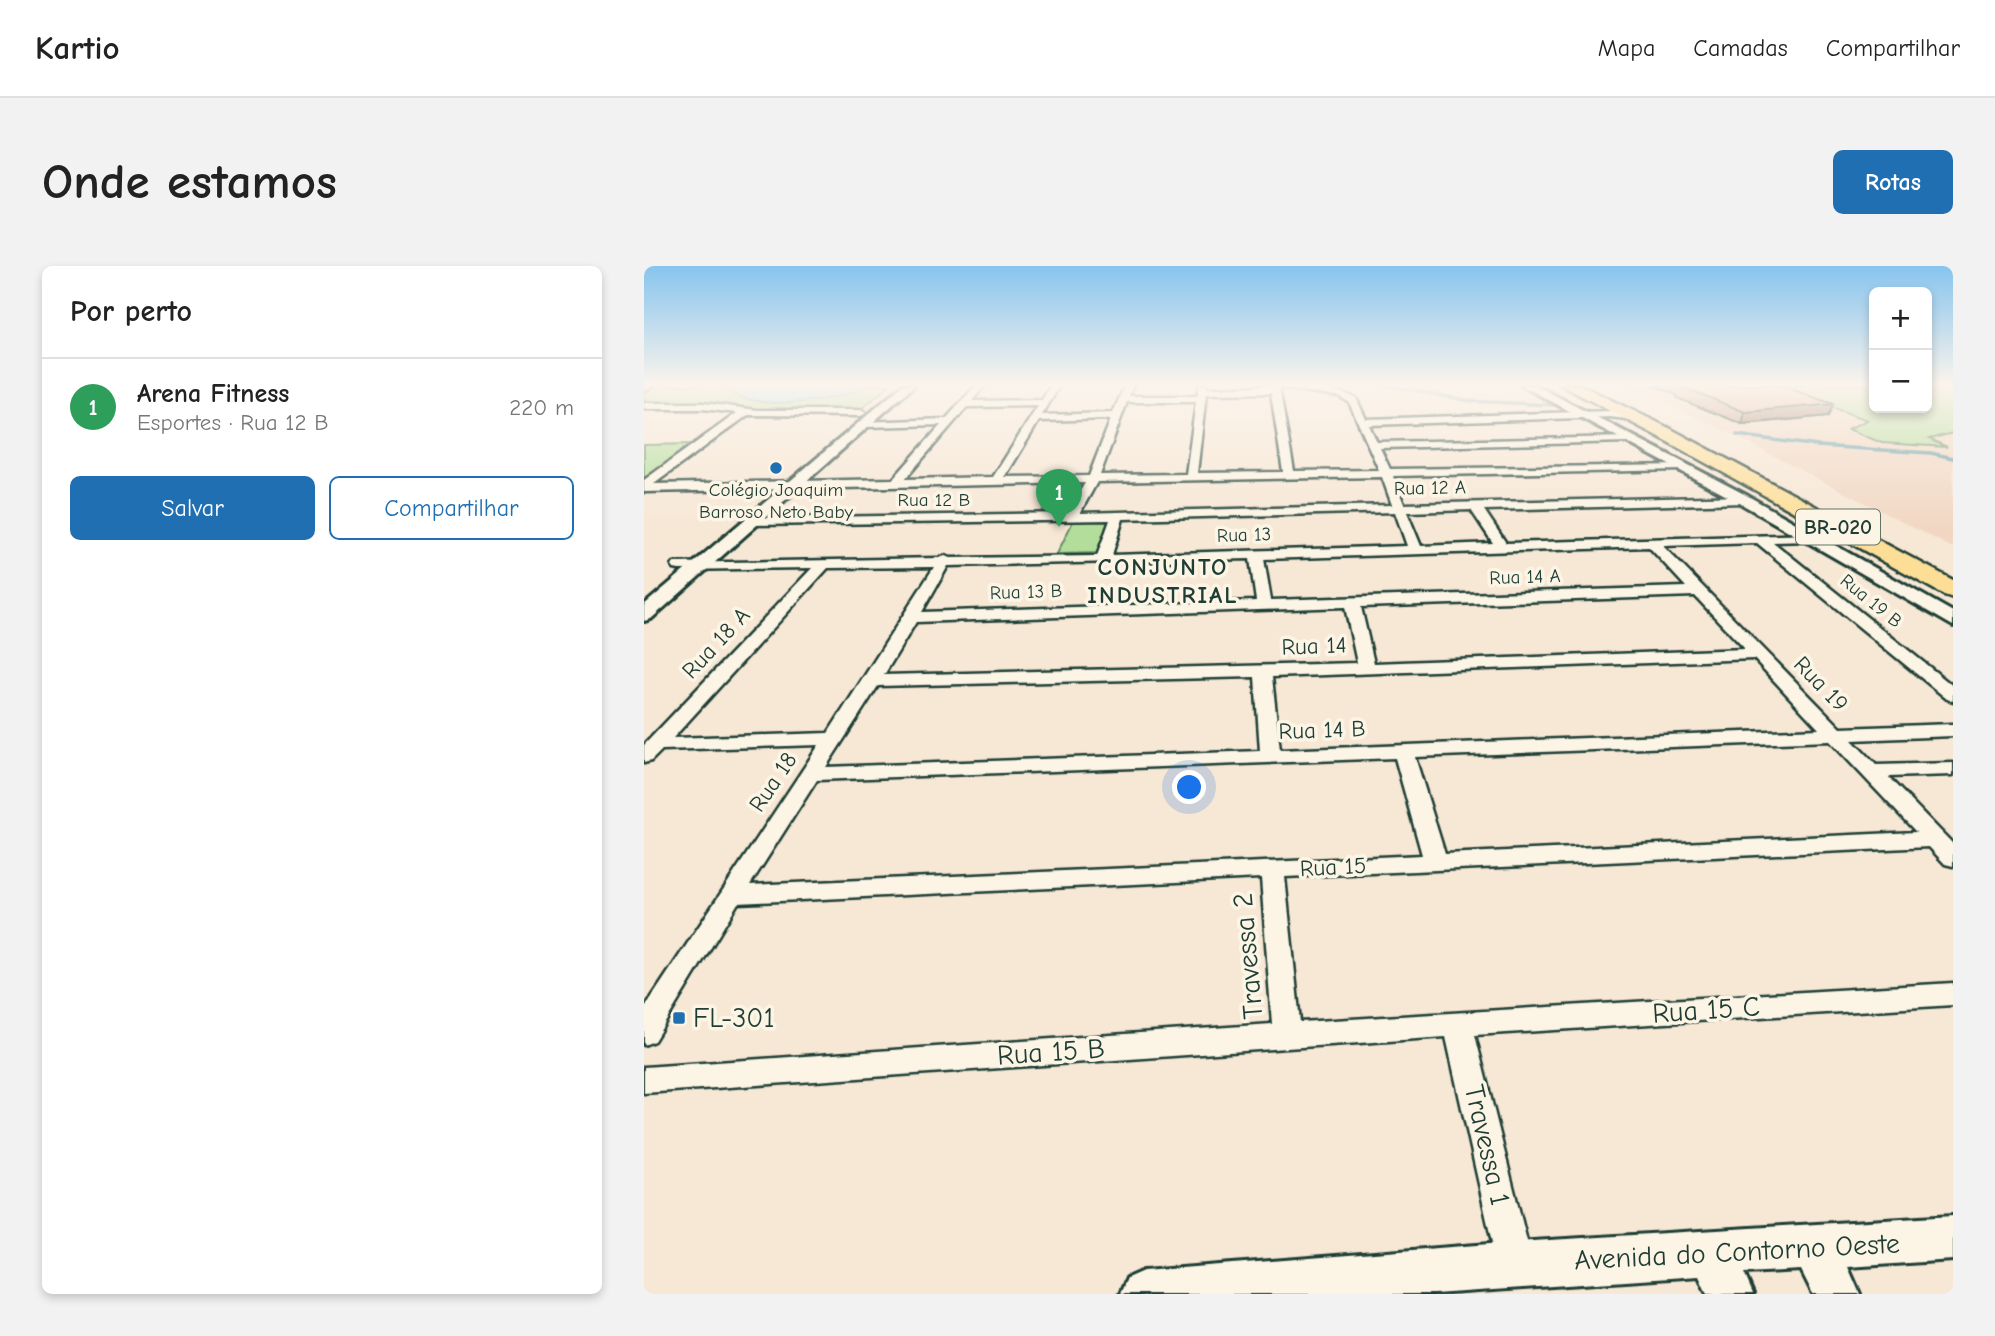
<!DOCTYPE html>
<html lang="pt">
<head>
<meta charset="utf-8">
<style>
	:root { --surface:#fff; --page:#f2f2f2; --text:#222; --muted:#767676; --line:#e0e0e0; --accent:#1f6fb2 }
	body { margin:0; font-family:"Comic Neue",sans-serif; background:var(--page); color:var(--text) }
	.controls { position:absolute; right:21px; top:21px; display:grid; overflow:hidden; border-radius:10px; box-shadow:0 4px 10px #0003 }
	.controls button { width:63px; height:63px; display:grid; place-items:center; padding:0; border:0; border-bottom:2px solid var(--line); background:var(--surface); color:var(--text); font:35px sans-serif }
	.you { position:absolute; left:546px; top:522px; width:24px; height:24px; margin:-18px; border:5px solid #fff; border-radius:50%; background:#1a73e8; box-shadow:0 0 0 10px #1a73e833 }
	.badge { display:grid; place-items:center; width:46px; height:46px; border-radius:50%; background:var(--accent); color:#fff; font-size:23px; font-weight:700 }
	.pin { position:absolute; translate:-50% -58px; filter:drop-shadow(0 2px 4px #0008) }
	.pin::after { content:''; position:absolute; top:37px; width:24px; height:21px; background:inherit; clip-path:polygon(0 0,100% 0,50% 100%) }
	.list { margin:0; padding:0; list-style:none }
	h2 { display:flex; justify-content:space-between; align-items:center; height:91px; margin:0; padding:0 28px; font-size:30px }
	h2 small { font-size:23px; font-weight:400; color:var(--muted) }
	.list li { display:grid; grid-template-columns:46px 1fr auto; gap:21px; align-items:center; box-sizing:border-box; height:98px; padding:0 28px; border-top:2px solid var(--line) }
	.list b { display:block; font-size:26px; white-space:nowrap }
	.list p { margin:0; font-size:23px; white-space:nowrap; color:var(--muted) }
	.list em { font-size:23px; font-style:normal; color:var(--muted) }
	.actions { display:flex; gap:14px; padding:21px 28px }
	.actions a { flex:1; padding:16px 0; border:2px solid var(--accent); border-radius:10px; text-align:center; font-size:24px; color:var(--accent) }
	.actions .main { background:var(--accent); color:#fff }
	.map { position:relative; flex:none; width:1309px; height:1028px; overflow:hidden; border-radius:10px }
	header { display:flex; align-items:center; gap:42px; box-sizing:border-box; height:98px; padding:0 35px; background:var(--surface); border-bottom:2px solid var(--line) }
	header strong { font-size:33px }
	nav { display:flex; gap:38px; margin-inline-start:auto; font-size:24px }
	.intro { display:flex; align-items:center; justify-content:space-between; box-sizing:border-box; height:168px; padding:0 42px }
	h1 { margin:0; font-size:49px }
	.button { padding:18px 32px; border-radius:10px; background:var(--accent); color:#fff; font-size:24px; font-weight:700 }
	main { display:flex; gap:42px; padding:0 42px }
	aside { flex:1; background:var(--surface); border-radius:10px; box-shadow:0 4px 10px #0003 }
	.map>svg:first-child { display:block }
</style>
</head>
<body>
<header>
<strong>Kartio</strong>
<nav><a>Mapa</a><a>Camadas</a><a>Compartilhar</a></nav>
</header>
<div class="intro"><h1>Onde estamos</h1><a class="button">Rotas</a></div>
<main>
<aside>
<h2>Por perto<small></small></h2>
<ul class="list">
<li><span class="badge" style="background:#2e9e5b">1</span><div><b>Arena Fitness</b><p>Esportes · Rua 12 B</p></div><em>220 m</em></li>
</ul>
<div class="actions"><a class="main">Salvar</a><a>Compartilhar</a></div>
</aside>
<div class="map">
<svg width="1309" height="1028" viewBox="0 0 1309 1028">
	<rect width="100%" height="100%" fill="#f7e7d5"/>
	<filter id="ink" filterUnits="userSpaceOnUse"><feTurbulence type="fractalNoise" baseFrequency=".0143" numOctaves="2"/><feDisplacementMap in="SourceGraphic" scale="14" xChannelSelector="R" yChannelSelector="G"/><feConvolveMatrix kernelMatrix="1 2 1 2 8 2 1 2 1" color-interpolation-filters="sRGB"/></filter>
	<g filter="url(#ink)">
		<path fill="#f1d7c2" d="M981,119H1230V142H1283V119H1309V282L1077,163Z"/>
		<g fill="#b2dd9a" stroke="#688d67" stroke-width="2">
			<path d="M10,119H246L216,144L132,145L0,139V123Z"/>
			<path d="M1122,119H1230V142H1283V119H1309V167L1285,173L1303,181L1238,177L1204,163L1224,154Z"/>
			<path d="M49,178L0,215V179Z"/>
			<path d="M411,217H437L426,245L398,246Z"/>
			<path d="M431,251H467L456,287L413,288Z"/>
		</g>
		<path fill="#95ddf7" stroke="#669da9" stroke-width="2" d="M78,119H225C194,136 103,149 78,119Z"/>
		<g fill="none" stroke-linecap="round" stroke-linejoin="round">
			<g stroke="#669da9" stroke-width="3.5">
				<path d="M741,119L827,135L910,139"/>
				<path d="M1093,169L1174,180L1287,187L1309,192"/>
			</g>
			<defs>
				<g id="minor">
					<path d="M0,119H10L0,125Z"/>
					<path d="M332,119H341L328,135L398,134L407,119H416L398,149L469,147L481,119H489L485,130H553L555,119H563V122C612,122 666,111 712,132L722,153L966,145L993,149L995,151L990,154L966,151L725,159L733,176L988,171V175L984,176L736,182L746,203L1041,199V203L1037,204L749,210L760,238L1103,230V236L1099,237L840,244L862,277L1172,268L1174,271L1167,275L1129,276L1309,420V435L1303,433L1113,277L1019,280L1197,462L1309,458V470L1208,474L1232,499L1309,497V509L1244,511L1309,578V600L1301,598L1285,581L641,611L656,756L1309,717V739L831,769L889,999L884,1012L871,1017L858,1012L853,999L802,771L0,827V801L628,758L617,612L94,637L10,775L0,779V743L175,479L18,484L7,495L0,497V479L168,302L35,304L30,303L28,300L30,297L295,292L301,290L307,292L453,290L466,254L102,259L101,256L107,252L423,247L441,217L0,226V214L93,147L59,143H0V137H59L113,144H217L222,147L217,150L104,149L10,218L249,213L297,159L221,161L216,158L217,156L302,153ZM635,122L694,130L705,136L735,204L650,205ZM627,127L639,206L553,207L562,128ZM483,136H552L542,208L456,209ZM394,140L349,211L261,213L323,141ZM467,153L445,210L361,211L395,155ZM738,211L748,239L436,247L453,216ZM827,244L849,277L777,280L763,246ZM751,246L763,280L468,289L479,253ZM1005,281L1042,321L627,334L620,293ZM606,293L612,335L278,346L304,300ZM290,301L184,467L29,472L184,302ZM1051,330L1101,383L730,397L717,341ZM701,341L713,397L240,409L272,356ZM1110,393L1175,463L636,484L628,411ZM611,411L616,485L182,501L234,420ZM1186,475L1272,566L801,588L771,491ZM751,492L778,589L106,619L173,514Z"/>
				</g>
				<g id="tertiary">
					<path d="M259,119H271L7,353L0,355V339Z"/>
					<path d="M877,119H891L1104,230L1309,346V360L1094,236Z"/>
					<path d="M1309,950V994L1204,1001L1216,1028H1169L1157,1004L1100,1007L1109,1028H1063L1055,1010L790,1028H476L483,1012L499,1005L871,976Z"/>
				</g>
				<path id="trunk" d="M917,119H936L1027,163L1309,314V332L1300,329L1015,171Z"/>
			</defs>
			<use href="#minor" stroke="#1f3d34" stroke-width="5"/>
			<use href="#tertiary" stroke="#1f3d34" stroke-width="6"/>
			<use href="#trunk" stroke="#1f3d34" stroke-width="5"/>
			<use href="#minor" fill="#fcf5e5" fill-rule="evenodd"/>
			<use href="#tertiary" fill="#fcf5e5" fill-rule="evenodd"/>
			<use href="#trunk" fill="#fdde96" fill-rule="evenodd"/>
		</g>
		<path fill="#c39880" stroke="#1f3d34" stroke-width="2" d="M1008,119H1135L1189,138L1184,150L1098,158L1033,132V129Z"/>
		<path fill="#9f7c68" stroke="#1f3d34" stroke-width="2" d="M1189,138L1184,150L1098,158L1101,146Z"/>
		<path fill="#e3b195" stroke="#1f3d34" stroke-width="2" d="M1041,119H1135L1189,138L1101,146L1036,120Z"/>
	</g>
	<linearGradient id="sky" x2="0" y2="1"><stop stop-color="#87c4ee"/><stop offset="0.45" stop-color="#fbf4ec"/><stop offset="1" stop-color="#fbf4ec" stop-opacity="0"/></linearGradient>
	<rect width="1309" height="263" fill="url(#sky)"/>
	<g fill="#1f6fb2" stroke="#fcf5e5" stroke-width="2.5">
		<circle cx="132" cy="202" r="7"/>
		<rect x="28" y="745" width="14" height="14" rx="3.5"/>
	</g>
	<g text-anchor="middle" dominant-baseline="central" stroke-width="7" stroke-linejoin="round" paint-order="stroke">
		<g font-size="19" fill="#1f3d34" stroke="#fcf5e5">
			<text transform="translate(786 222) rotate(-1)">Rua 12 A</text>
			<text x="290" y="234">Rua 12 B</text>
			<text transform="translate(600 269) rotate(-2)">Rua 13</text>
			<text transform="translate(881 311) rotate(-2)">Rua 14 A</text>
			<text transform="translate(382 326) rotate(-2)">Rua 13 B</text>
			<text transform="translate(1227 335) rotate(39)">Rua 19 B</text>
		</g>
		<g font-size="19" fill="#1f3d34" stroke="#fcf5e5">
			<text x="132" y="224">Colégio Joaquim<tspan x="132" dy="22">Barroso Neto Baby</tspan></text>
		</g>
		<rect fill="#fcf5e5" stroke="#617469" stroke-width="2" x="1152" y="243.5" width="84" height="35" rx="5"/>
		<g font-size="21" font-weight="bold" fill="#1f3d34">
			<text x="1194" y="261">BR-020</text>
		</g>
		<g font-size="23" fill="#1f3d34" stroke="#fcf5e5">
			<text transform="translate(72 377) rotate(-47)">Rua 18 A</text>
			<text transform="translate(670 380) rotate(-2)">Rua 14</text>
			<text transform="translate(1177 418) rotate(46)">Rua 19</text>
			<text transform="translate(678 464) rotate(-2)">Rua 14 B</text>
			<text transform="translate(129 516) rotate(-56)">Rua 18</text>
			<text transform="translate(689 601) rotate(-3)">Rua 15</text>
		</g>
		<g font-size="24" font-weight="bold" letter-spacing="2" fill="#1f3d34" stroke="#fcf5e5">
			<text x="519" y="301">CONJUNTO<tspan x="519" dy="28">INDUSTRIAL</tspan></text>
		</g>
		<g font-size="28" fill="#1f3d34" stroke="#fcf5e5">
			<text transform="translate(604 690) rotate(-95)">Travessa 2</text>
			<text transform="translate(1062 744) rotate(-4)">Rua 15 C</text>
			<text transform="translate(407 786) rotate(-4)">Rua 15 B</text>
			<text transform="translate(843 879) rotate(77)">Travessa 1</text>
			<text transform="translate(1093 986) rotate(-3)">Avenida do Contorno Oeste</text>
		</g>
		<g font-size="28" fill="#1f3d34" stroke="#fcf5e5" text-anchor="start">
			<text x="49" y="752">FL-301</text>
		</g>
	</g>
</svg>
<div class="controls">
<button>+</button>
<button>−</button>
</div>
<div class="you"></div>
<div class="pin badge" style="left:415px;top:261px;background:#2e9e5b">1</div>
</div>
</main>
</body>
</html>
